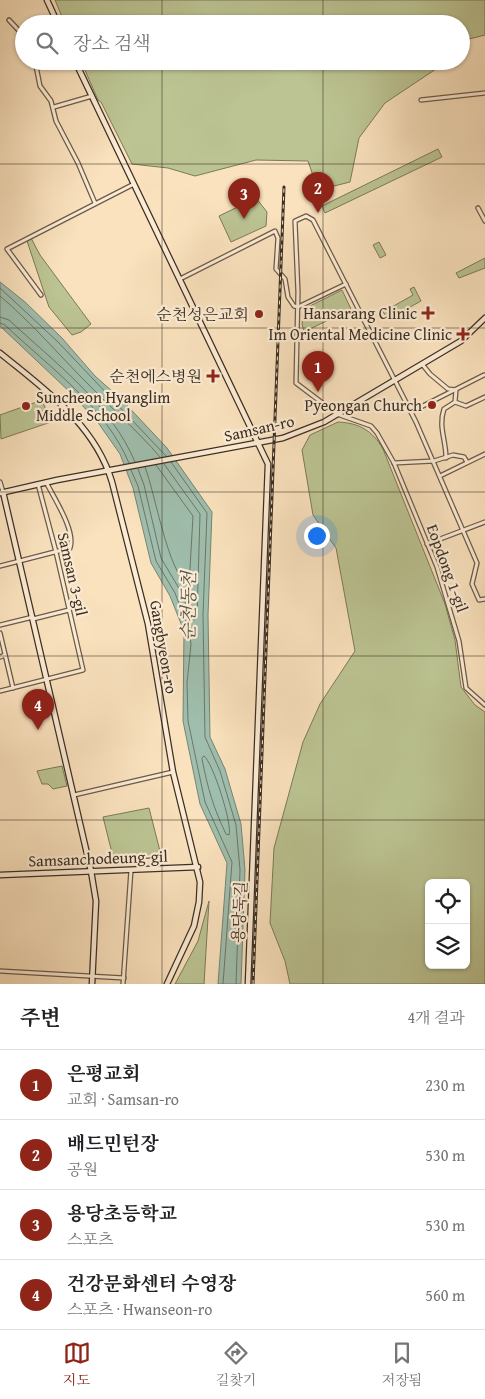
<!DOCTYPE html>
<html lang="ko">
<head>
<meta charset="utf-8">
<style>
	:root { --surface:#fff; --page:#f2f2f2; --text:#202124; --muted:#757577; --line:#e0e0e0; --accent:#8f2418 }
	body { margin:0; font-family:"Gentium Book Plus","Noto Serif KR",serif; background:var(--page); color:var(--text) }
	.controls { position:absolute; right:15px; bottom:15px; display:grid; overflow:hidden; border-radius:8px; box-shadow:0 1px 4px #0004 }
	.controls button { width:45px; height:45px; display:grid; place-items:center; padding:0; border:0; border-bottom:1px solid var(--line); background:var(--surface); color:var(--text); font:25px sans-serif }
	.you { position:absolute; left:316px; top:535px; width:18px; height:18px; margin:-12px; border:4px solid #fff; border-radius:50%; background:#1a73e8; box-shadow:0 0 0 8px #1a73e833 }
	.badge { display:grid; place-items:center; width:32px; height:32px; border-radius:50%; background:var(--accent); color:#fff; font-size:16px; font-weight:700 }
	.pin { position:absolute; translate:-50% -41px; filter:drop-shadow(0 1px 2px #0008) }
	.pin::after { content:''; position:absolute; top:26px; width:18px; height:15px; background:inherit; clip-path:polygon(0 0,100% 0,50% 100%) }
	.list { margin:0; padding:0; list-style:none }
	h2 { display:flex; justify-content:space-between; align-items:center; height:65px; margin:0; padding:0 20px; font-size:21px }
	h2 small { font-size:16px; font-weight:400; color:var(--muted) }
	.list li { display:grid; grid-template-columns:32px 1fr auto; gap:15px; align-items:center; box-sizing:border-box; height:70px; padding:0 20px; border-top:1px solid var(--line) }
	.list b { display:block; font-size:19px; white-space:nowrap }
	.list p { margin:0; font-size:16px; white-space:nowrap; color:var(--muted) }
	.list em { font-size:16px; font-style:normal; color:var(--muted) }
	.icon { flex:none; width:28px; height:28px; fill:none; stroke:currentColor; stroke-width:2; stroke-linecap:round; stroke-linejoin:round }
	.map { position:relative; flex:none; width:485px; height:984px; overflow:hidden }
	.search { position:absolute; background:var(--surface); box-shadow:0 1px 4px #0004; left:15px; right:15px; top:15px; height:55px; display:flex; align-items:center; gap:12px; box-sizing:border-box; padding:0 18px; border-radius:28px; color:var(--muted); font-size:19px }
	.sheet { height:345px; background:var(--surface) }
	nav { display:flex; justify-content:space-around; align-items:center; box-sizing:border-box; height:70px; border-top:1px solid var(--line); background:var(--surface); font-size:14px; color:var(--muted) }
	nav a { display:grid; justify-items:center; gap:2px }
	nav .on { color:var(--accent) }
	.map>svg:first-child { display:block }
</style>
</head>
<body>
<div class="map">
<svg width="485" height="984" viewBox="0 0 485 984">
	<rect width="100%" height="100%" fill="#fae2be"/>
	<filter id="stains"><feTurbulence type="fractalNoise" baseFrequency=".004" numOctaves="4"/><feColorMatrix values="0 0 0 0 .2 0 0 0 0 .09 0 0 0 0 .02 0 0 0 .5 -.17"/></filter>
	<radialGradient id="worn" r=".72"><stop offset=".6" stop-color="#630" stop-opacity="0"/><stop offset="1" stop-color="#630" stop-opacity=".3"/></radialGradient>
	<g fill="#bcc493" stroke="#7c795a" fill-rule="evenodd">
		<path d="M55,0H485V35L461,41V24H65Z"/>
		<path d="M81,61H441L436,69L385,103L359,138L350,182L318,190L308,161L256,160L195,176L168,168L132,164L101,102L98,100Z"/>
		<path d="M438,149L442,157L325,213L322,206Z"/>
		<path d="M256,198L267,212L266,226L231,242L219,216Z"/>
		<path d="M31,238L40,255L91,324L81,332L72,335L49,307L27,241Z"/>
		<path d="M379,242L386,255L380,258L373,245Z"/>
		<path d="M485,258V268L459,278L456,273Z"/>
		<path d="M414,287L421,301L394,316H386L383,312L413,295L410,289Z"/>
		<path d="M342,290L351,309L304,332L302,324L304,309Z"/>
		<path d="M42,400L51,422L1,439L0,415Z"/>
		<path d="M338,422C359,423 372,430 383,449L445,604L455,640L461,687L475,705L485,712V984H290L285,961L270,923L274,848L303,742L320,704L355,651L336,548L313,515L302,450L310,435ZM429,883H466V965H429Z"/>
		<path d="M62,766L67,786L53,789L48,784H42L37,771Z"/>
		<path d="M149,808L162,859L114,861L103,817Z"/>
		<path d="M209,901L204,984H175L198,941Z"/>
	</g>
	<path fill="#9fbead" stroke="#778475" d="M0,282L25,302L62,338L95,376L121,399L167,448L212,512L208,615L210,737L225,769L241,824L245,870L241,984H218L227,863L200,804L183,721L184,631L170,596L151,563L133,488L120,454L99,424L73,395L0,326Z"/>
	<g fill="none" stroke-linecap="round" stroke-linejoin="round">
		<g stroke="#6e7668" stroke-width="1">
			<path d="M0,288L58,342L166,456"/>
			<path d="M0,296C32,323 58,354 87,383C111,408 138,431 160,457"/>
			<path d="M0,317L9,320C54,362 111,404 135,462"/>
			<path d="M0,323L5,325C48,366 106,407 129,463"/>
			<path d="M171,462L207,513L203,615L205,737L220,771L236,825L240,870L236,984"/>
			<path d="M145,467C155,492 168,574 189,586L193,516L156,465"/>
			<path d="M138,469L144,485L161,558L180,590L192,619L195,620L197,618L200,514L164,464"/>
			<path d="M131,470L138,486L156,561L175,593L189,629L191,644L187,683L188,721L205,802L232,862L223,984"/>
			<path d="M204,756C213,762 233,826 229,835L226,834C213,807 208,789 202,759Z"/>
		</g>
		<defs>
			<g id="street">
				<path d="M9,20L24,36"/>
				<path d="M35,61L40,86L51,101L56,121L78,163L95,203"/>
				<path d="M421,100L485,93"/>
				<path d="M54,107L92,96"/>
				<path d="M478,208L485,221"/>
				<path d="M180,279L275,231L278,238L276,269L285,279L288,297L294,306L298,307L346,284"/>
				<path d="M41,295L7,249L134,184"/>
				<path d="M422,364L430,374L448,389L456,390L455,402L466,406L485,397"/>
				<path d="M411,412L484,375"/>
				<path d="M446,458C446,440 438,426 444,409L455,402"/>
				<path d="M394,463L434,461L453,455L464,457L467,462"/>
				<path d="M440,476L485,454"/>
				<path d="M0,482L3,492"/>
				<path d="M427,544L485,522"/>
				<path d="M0,566L70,548C76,531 54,498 46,482"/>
				<path d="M485,599L479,600L472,584L477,563L416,422L313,220L306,216L295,221L298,292L296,383L337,414L371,426L377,433L394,463L437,567L459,641L466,688L485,705"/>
				<path d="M33,619L69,610"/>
				<path d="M0,625L33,617"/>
				<path d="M0,633L13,688"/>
				<path d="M0,657L5,655"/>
				<path d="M0,691L83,670L56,552L38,484"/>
				<path d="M74,795L173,772"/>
				<path d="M0,971L124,978"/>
				<path d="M123,984L131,870"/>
			</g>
			<g id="secondary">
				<path d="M47,0L58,24"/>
				<path d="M75,61L268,464L248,984"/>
				<path d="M0,353C44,389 95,424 112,482L148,624L173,772L200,882L199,902L194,926L167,984"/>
				<path d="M3,492L91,871L96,901L92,984"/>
				<path d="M0,493L57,480L283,438L324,422L461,341L485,318"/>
				<path d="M0,875L198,867"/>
			</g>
		</defs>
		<use href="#street" stroke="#6c5b49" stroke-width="5.5"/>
		<use href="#secondary" stroke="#3c2e22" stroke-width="7"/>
		<use href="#street" stroke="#fcecd5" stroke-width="3"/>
		<use href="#secondary" stroke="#fcecd5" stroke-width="4.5"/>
		<defs>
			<path id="rail" d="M253,984L284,187"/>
		</defs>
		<use href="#rail" stroke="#3c2e22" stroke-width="3"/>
		<use href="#rail" stroke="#fcecd5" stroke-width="1" stroke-dasharray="4" stroke-linecap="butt"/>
	</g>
	<path fill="none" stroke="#3c2e22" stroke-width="1" stroke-opacity="0.55" d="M162,0V24M323,0V24M162,61V984M323,61V984M0,164H485M0,328H485M0,492H485M0,656H485M0,820H485"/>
	<g fill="#8f2418" stroke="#fcecd5" stroke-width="2">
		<path d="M425.5 305.5h5v5h5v5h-5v5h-5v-5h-5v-5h5z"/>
		<circle cx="259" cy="314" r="5"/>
		<path d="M460.5 326.5h5v5h5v5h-5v5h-5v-5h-5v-5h5z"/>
		<path d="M210.5 368.5h5v5h5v5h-5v5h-5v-5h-5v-5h5z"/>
		<circle cx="432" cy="405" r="5"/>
		<circle cx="26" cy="406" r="5"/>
	</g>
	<g text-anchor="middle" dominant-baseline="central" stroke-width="4.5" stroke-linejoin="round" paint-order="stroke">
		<g font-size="16" fill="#3c2e22" stroke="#fcecd5" text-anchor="end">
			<text x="417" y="313">Hansarang Clinic</text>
			<text x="249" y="314">순천성은교회</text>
			<text x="452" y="334">Im Oriental Medicine Clinic</text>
			<text x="202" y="376">순천에스병원</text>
			<text x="36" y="397" text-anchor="start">Suncheon Hyanglim<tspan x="36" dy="18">Middle School</tspan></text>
			<text x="422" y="405">Pyeongan Church</text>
		</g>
		<g font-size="16" fill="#3c2e22" stroke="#fcecd5">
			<text transform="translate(259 428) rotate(-13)">Samsan-ro</text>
			<text transform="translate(448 568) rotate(70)">Eopdong 1-gil</text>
			<text transform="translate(73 574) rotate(77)">Samsan 3-gil</text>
			<text transform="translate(164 647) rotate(80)">Gangbyeon-ro</text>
			<text transform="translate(98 858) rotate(-2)">Samsanchodeung-gil</text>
			<text transform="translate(239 912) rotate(-87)">용당둑길</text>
		</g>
		<g font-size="18" font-style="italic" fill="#555245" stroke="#fcecd5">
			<text transform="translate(188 606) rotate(-89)">순천동천</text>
		</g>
	</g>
	<rect width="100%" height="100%" filter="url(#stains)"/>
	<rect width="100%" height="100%" fill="url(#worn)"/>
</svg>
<div class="controls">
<button><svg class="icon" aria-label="locate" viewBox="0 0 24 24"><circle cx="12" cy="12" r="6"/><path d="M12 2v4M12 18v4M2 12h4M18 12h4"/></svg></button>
<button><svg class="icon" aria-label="layers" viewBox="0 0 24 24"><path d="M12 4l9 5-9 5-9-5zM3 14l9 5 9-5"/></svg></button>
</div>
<div class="you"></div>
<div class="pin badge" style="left:318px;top:392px">1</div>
<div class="pin badge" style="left:318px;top:213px">2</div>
<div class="pin badge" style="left:244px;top:219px">3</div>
<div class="pin badge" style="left:38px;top:730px">4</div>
<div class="search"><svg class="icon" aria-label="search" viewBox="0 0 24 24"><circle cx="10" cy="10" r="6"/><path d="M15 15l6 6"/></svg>장소 검색</div>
</div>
<section class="sheet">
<h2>주변<small>4개 결과</small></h2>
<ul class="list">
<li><span class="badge">1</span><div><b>은평교회</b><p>교회 · Samsan-ro</p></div><em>230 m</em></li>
<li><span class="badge">2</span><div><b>배드민턴장</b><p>공원</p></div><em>530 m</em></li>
<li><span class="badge">3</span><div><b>용당초등학교</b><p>스포츠</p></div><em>530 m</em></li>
<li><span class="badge">4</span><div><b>건강문화센터 수영장</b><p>스포츠 · Hwanseon-ro</p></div><em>560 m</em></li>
</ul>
</section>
<nav>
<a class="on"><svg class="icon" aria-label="map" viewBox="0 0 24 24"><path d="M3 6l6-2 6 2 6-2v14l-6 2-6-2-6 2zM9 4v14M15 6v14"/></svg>지도</a>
<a><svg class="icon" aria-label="directions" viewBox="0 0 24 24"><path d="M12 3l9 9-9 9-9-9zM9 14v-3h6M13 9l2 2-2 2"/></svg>길찾기</a>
<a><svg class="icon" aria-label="saved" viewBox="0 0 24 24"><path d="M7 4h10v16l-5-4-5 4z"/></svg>저장됨</a>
</nav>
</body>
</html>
